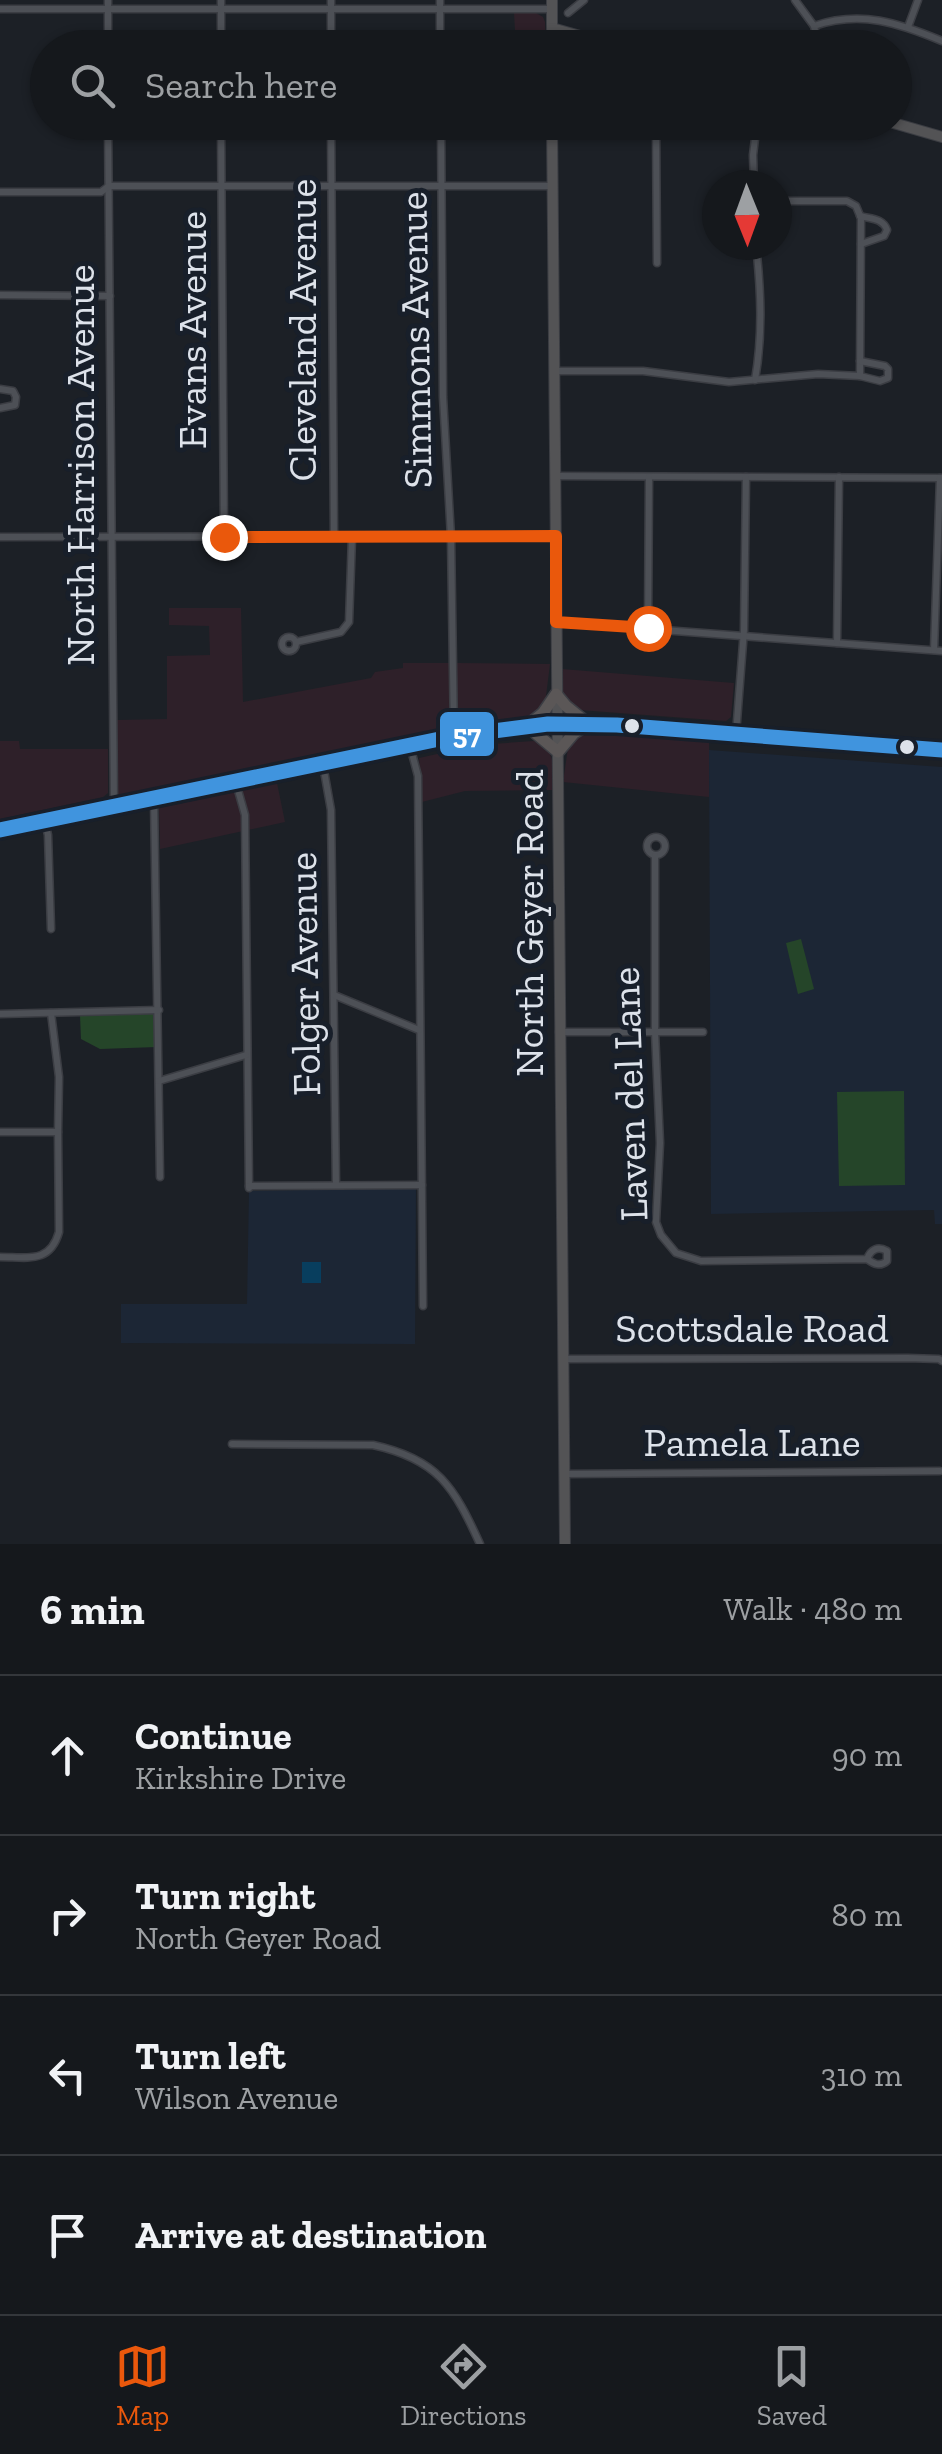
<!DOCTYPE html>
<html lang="en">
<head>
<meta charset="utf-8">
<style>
	:root { --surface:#15181c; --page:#1e2125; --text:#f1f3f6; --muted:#9da0a3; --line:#34373b; --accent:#ea580c }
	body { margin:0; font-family:"Zilla Slab",serif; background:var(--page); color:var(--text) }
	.compass { position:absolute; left:702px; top:170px; width:90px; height:90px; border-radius:50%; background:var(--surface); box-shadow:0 2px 8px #0004; rotate:179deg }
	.stop { position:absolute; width:30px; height:30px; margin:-22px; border:8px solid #ea580c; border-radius:50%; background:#fff }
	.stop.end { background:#ea580c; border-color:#fff; box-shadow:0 2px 10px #0008 }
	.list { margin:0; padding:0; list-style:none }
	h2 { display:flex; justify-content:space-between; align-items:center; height:130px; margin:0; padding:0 40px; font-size:42px }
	h2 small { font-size:32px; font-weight:400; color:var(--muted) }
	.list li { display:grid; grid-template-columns:65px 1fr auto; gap:30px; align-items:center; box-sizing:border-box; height:160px; padding:0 40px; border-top:2px solid var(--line) }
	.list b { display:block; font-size:38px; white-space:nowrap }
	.list p { margin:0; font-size:32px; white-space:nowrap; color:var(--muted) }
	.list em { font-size:32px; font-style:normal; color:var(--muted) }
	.icon { flex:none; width:55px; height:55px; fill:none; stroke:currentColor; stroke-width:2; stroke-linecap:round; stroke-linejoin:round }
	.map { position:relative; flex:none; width:942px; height:1544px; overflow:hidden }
	.search { position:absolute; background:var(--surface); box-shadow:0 2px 8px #0004; left:30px; right:30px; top:30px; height:110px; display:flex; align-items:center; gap:25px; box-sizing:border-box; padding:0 35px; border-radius:55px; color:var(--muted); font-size:38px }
	.sheet { height:770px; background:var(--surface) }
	nav { display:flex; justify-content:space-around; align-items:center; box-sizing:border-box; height:140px; border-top:2px solid var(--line); background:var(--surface); font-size:28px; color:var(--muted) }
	nav a { display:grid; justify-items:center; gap:5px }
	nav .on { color:var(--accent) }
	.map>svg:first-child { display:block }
</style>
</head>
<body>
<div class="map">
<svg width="942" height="1544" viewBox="0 0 942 1544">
	<rect width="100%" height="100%" fill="#1c2026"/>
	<g fill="#2e2029">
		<path d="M514,13H536L543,17L545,22L546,47H516Z"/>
		<path d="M169,608H241L243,702L371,678L375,672L403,668V663H450L449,725L443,729L127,796L119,795L117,793V720L167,719V656L210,655L209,626L169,625Z"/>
		<path d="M457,663L550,664L545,704L535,714L529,716L461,724L457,717Z"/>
		<path d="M562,669L734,683L731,717L726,721L579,710L562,698Z"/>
		<path d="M583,734L709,740V797L563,782L568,748L578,735Z"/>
		<path d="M0,741H19L20,749H108V793L103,797L0,819Z"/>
		<path d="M533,741L539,742L549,751L552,760L553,790L465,791L422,802L419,758L478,745Z"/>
		<path d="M277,783L285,822L160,849L159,808Z"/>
	</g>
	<g fill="#1c2635">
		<path d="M709,750L942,767V1224H935L934,1210L711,1214Z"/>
		<path d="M416,1188L415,1344L121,1343V1304H247L249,1191Z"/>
	</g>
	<g fill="#254529">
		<path d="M801,939L814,989L798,994L786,943Z"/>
		<path d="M157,1013V1047L100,1049L81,1039L80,1015Z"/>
		<path d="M904,1091L905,1185L839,1186L837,1092Z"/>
	</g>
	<rect fill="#083e5e" x="302" y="1262" width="19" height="21"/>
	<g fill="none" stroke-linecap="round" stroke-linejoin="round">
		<defs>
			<g id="street">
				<path d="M108,0V48"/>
				<path d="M221,0V48"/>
				<path d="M331,0V48"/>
				<path d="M440,0V48"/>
				<path d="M795,0L814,26C861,10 899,23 942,41"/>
				<path d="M0,9H552"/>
				<path d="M568,13L584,0"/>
				<path d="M814,26L819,48"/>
				<path d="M908,27L918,0"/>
				<path d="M108,122L114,806"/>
				<path d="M221,122L224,536"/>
				<path d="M331,122L334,536"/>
				<path d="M441,122L443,397L451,537L454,736"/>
				<path d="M656,122L657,263"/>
				<path d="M754,185L753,155L757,122"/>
				<path d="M0,192H101L109,186H552"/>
				<path d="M777,201H847L856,206L861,218L860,376"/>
				<path d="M860,216C871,219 883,218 887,230L884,236L861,244"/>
				<path d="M0,295L110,296"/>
				<path d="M555,371H643L729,382L818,374L860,376L880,381L888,378V369L885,366L860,361"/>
				<path d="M755,380C763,334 761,291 756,245"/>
				<path d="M0,389L13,391L16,397L15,405L0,408"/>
				<path d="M556,476L942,478"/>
				<path d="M0,537L557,536"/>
				<path d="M556,622L942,651"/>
				<path d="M648,629L649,477"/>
				<circle cx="289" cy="644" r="7"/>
				<path d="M296,642L341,632L349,622L352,537"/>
				<path d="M837,643L839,477"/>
				<path d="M934,650L940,478"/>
				<path d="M736,734L744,630L746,477"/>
				<path d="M410,746L418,776L423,1306"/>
				<path d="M323,765L331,810L336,1185"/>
				<path d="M236,783L245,815L249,1188"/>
				<path d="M154,799L160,1177"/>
				<path d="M45,822L48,835L51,929"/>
				<circle cx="656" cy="846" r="9"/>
				<path d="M655,856V1032L660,1143L656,1222L661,1235L676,1253L701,1261L867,1259C874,1264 880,1267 887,1261V1251C878,1246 871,1249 867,1259"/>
				<path d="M334,995L419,1030"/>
				<path d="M51,1013L59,1077L58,1132"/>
				<path d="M0,1014L159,1010"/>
				<path d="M559,1032H703"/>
				<path d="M159,1081L246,1055"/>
				<path d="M0,1132H58L59,1232C50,1264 27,1257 0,1257"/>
				<path d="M249,1186L422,1185"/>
				<path d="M564,1359L908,1358L939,1359L942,1361"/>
				<path d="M232,1444L373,1445C438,1459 454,1487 480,1544"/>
				<path d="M565,1474L940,1471"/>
			</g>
			<g id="secondary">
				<path d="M552,0V48"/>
				<path d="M552,28L622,48"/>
				<path d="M552,122L565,1544"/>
				<path d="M890,122L942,137"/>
			</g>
			<g id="primary">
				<path d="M527,726L543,713L556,694L566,706L587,723"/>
				<path d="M527,726L558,752L574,733L588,724"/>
				<path d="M0,830L454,736L548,724L617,725L942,750"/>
			</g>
		</defs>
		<use href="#street" stroke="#3b3d43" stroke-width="9"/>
		<use href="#secondary" stroke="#3b3d43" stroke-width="12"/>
		<use href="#primary" stroke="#3b3d43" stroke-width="14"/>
		<use href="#street" stroke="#4d5056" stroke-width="6"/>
		<use href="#secondary" stroke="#535355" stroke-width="10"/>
		<use href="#primary" stroke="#5b5757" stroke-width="11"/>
		<defs>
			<path id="bus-1" d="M0,830L454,736L548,724L617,725L942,750"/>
		</defs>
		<use href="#bus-1" stroke="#181f2a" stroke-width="22"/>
		<use href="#bus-1" stroke="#4094de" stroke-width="15"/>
	</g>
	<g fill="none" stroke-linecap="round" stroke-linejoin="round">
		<path stroke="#ea580c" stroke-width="12" d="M224,537L556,536V622L648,628"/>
	</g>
	<g fill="#dde2ea" stroke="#181f2a" stroke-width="4">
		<circle cx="632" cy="726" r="9"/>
		<circle cx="907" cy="747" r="9"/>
	</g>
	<g text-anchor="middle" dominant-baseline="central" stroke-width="10" stroke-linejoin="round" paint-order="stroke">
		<g font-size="40" fill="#dde2ea" stroke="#181f2a">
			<text transform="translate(192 330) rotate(-90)">Evans Avenue</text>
			<text transform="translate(302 330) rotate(-90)">Cleveland Avenue</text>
			<text transform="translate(415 340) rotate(-91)">Simmons Avenue</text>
			<text transform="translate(80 465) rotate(-90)">North Harrison Avenue</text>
			<text transform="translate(529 923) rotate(-90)">North Geyer Road</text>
			<text transform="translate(304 974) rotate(-91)">Folger Avenue</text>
			<text transform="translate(629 1094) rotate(-92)">Laven del Lane</text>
			<text x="752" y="1328">Scottsdale Road</text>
			<text x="752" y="1442">Pamela Lane</text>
		</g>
	</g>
	<rect stroke="#181f2a" stroke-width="4" x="438" y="710" width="58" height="48" rx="10" fill="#4094de"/>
	<g font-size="28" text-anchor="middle" font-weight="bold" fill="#fff">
		<text x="467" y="744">57</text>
	</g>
</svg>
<svg class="compass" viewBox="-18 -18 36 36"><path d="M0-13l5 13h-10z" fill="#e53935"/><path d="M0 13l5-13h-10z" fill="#9da0a3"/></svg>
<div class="stop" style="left:648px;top:628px"></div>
<div class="stop end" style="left:224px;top:537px"></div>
<div class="search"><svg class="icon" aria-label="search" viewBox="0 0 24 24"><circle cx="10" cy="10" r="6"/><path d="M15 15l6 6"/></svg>Search here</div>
</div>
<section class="sheet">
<h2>6 min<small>Walk · 480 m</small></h2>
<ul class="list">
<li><svg class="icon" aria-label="ahead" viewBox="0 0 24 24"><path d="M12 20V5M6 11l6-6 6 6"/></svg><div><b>Continue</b><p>Kirkshire Drive</p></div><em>90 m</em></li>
<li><svg class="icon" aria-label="right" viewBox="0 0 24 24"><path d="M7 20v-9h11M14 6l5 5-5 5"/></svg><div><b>Turn right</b><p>North Geyer Road</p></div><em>80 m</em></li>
<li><svg class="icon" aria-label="left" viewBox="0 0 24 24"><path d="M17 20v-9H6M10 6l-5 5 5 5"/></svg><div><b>Turn left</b><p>Wilson Avenue</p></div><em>310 m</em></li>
<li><svg class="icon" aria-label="arrive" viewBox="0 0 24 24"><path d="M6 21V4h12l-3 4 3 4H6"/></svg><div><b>Arrive at destination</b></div></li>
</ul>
</section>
<nav>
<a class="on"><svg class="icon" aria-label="map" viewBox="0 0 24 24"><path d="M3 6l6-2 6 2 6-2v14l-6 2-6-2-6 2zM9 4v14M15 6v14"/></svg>Map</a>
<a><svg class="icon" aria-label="directions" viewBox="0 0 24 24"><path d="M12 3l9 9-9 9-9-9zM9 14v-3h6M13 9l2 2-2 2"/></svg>Directions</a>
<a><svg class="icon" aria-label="saved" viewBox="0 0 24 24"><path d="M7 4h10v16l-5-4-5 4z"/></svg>Saved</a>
</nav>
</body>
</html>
